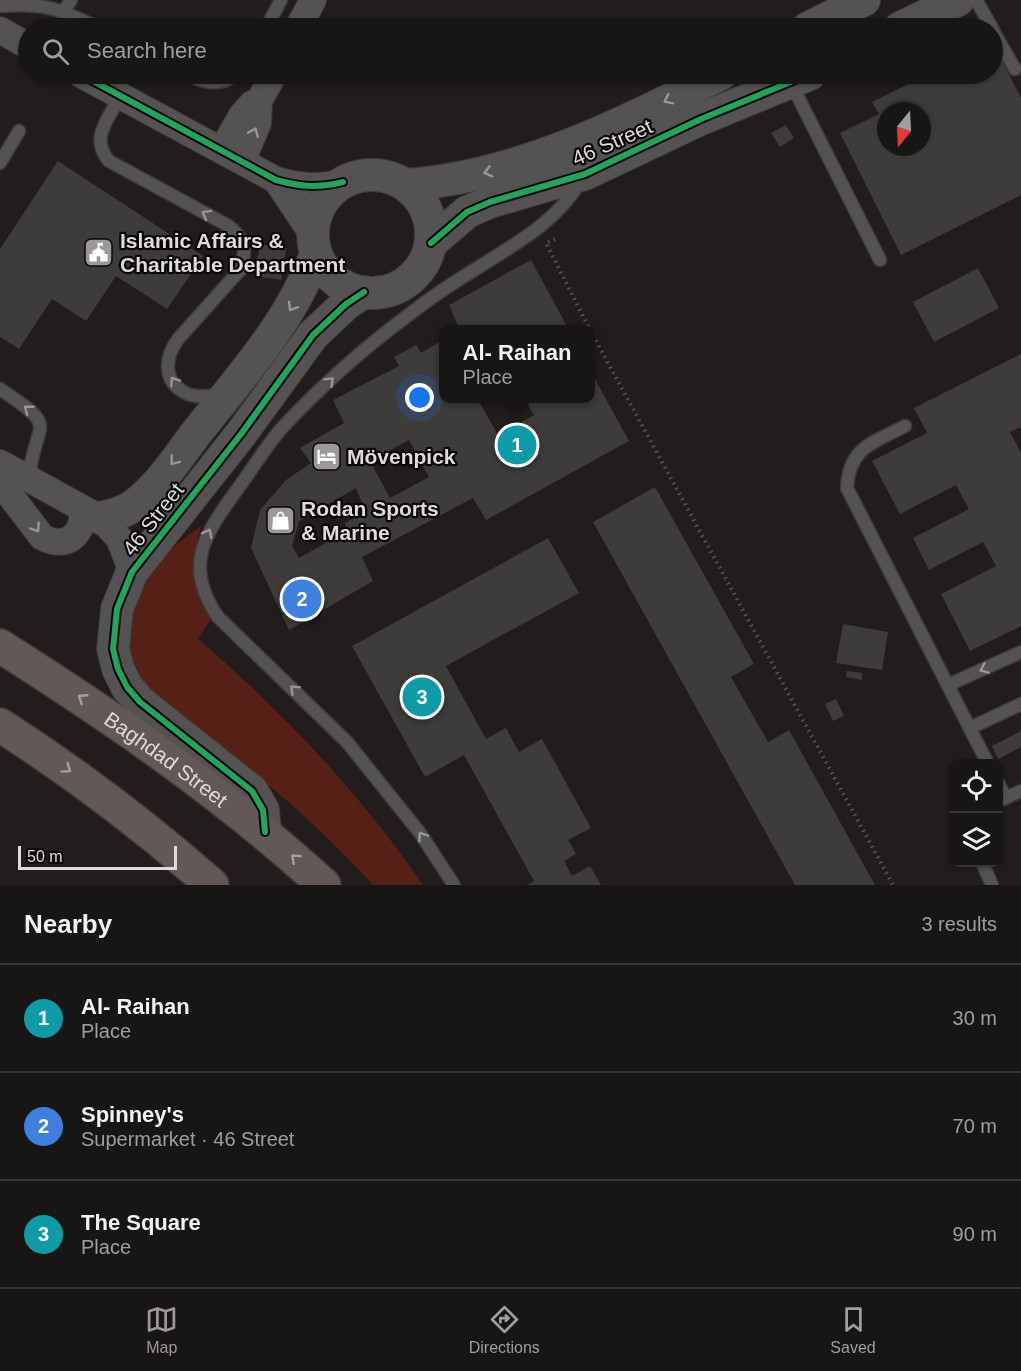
<!DOCTYPE html>
<html lang="en">
<head>
<meta charset="utf-8">
<style>
	:root { --surface:#181615; --page:#252322; --text:#f1f3f6; --muted:#9f9fa0; --line:#363534; --accent:#9c9898 }
	body { margin:0; font-family:Arial,sans-serif; background:var(--page); color:var(--text) }
	.controls { position:absolute; right:18px; bottom:18px; display:grid; overflow:hidden; border-radius:12px; box-shadow:0 2px 4px #0004 }
	.controls button { width:54px; height:54px; display:grid; place-items:center; padding:0; border:0; border-bottom:2px solid var(--line); background:var(--surface); color:var(--text); font:30px sans-serif }
	.compass { position:absolute; left:877px; top:102px; width:54px; height:54px; border-radius:50%; background:var(--surface); box-shadow:0 2px 4px #0004; rotate:198deg }
	.scale { position:absolute; left:18px; bottom:15px; width:159px; box-sizing:border-box; padding-left:6px; border:3px solid #dfdbda; border-top:0; font-size:16px; line-height:21px; white-space:nowrap; color:#dfdbda; -webkit-text-stroke:4px #090707; paint-order:stroke }
	.you { position:absolute; left:420px; top:398px; width:21px; height:21px; margin:-15px; border:4px solid #fff; border-radius:50%; background:#1a73e8; box-shadow:0 0 0 9px #1a73e833 }
	.badge { display:grid; place-items:center; width:39px; height:39px; border-radius:50%; background:var(--accent); color:#fff; font-size:20px; font-weight:700 }
	.pin { position:absolute; translate:-50% -50%; border:3px solid #fff; box-shadow:0 2px 6px #0006 }
	.popup { position:absolute; left:439px; top:325px; width:156px; height:78px; box-sizing:border-box; display:grid; place-content:center; border-radius:12px; background:var(--surface); filter:drop-shadow(0 2px 4px #0005); font-size:20px; white-space:nowrap; color:var(--muted) }
	.popup b { font-size:22px; color:var(--text) }
	.popup::after { content:''; position:absolute; left:50%; top:100%; margin-left:-12px; border:12px solid transparent; border-top-color:var(--surface) }
	.list { margin:0; padding:0; list-style:none }
	h2 { display:flex; justify-content:space-between; align-items:center; height:78px; margin:0; padding:0 24px; font-size:26px }
	h2 small { font-size:20px; font-weight:400; color:var(--muted) }
	.list li { display:grid; grid-template-columns:39px 1fr auto; gap:18px; align-items:center; box-sizing:border-box; height:108px; padding:0 24px; border-top:2px solid var(--line) }
	.list b { display:block; font-size:22px; white-space:nowrap }
	.list p { margin:0; font-size:20px; white-space:nowrap; color:var(--muted) }
	.list em { font-size:20px; font-style:normal; color:var(--muted) }
	.icon { flex:none; width:33px; height:33px; fill:none; stroke:currentColor; stroke-width:2; stroke-linecap:round; stroke-linejoin:round }
	.map { position:relative; flex:none; width:1021px; height:885px; overflow:hidden }
	.search { position:absolute; background:var(--surface); box-shadow:0 2px 4px #0004; left:18px; right:18px; top:18px; height:66px; display:flex; align-items:center; gap:15px; box-sizing:border-box; padding:0 21px; border-radius:33px; color:var(--muted); font-size:22px }
	.sheet { height:402px; background:var(--surface) }
	nav { display:flex; justify-content:space-around; align-items:center; box-sizing:border-box; height:84px; border-top:2px solid var(--line); background:var(--surface); font-size:16px; color:var(--muted) }
	nav a { display:grid; justify-items:center; gap:3px }
	nav .on { color:var(--accent) }
	.map>svg:first-child { display:block }
</style>
</head>
<body>
<div class="map">
<svg width="1021" height="885" viewBox="0 0 1021 885">
	<rect width="100%" height="100%" fill="#201d1c"/>
	<path fill="#572016" d="M201,526C191,561 192,588 211,619L198,639C283,712 360,793 423,885H373C330,837 280,793 229,753C202,731 149,701 133,670C128,660 128,646 129,635C133,585 161,553 201,526Z"/>
	<g fill="#3e3c3b" fill-rule="evenodd">
		<path d="M992,41L1021,98V195L901,255L840,133L879,114L872,102L929,74H992ZM886,111H922V147H886Z"/>
		<path d="M786,125L794,138L780,147L771,133Z"/>
		<path d="M58,161L203,256L167,309L116,276L86,321L52,299L19,349L0,337V249Z"/>
		<path d="M260,244L286,248L281,280L255,276Z"/>
		<path d="M531,260L569,330H460L449,305Z"/>
		<path d="M978,268L999,308L934,342L913,302Z"/>
		<path d="M444,339V398H477L498,435L534,415L524,398H590V370L629,441L486,520L473,498L362,557L373,581L289,630L251,548L260,510L286,480L311,463L300,448L344,423L333,400L399,366L394,357L416,345L421,353ZM409,440L429,477L390,498L370,461ZM356,488L366,512L345,523L347,531L299,558L292,546L299,521Z"/>
		<path d="M1021,354V427L1010,432L1021,453V626L970,651L941,594L996,566L983,542L929,570L913,538L969,509L956,485L900,514L872,461L927,433L914,408Z"/>
		<path d="M655,487L754,664L731,677L768,742L789,730L875,885H795L593,522Z"/>
		<path d="M548,538L579,593L446,666L486,739L506,728L519,752L542,739L591,828L568,840L576,854L564,861L572,876L590,866L601,885H527L534,881L464,755L425,777L352,646Z"/>
		<path d="M843,624L888,632L882,670L836,663Z"/>
		<path d="M847,671L862,673V680L846,677Z"/>
		<path d="M836,699L844,716L833,721L825,704Z"/>
		<path d="M1021,731V747L998,759L992,746Z"/>
	</g>
	<g fill="none" stroke-linecap="round" stroke-linejoin="round">
		<defs>
			<g id="service">
				<path d="M976,0L992,28"/>
				<path d="M0,6C45,3 58,8 98,28"/>
				<path d="M64,11L71,0"/>
				<path d="M266,28L281,0"/>
				<path d="M992,29L1015,69"/>
				<path d="M185,74C204,83 220,87 238,74"/>
				<path d="M791,83L880,260"/>
				<path d="M121,95C109,118 89,138 109,161L227,225C244,237 248,250 240,270L179,338C164,357 162,383 188,394C198,398 211,396 222,395"/>
				<path d="M0,163L19,131"/>
				<path d="M0,389C63,431 34,419 29,479"/>
				<path d="M905,426C873,443 849,447 847,488L988,764"/>
				<path d="M948,685L1021,652"/>
				<path d="M970,728L1021,704"/>
				<path d="M998,783L1006,798"/>
				<path d="M998,801L1021,791"/>
				<path d="M982,862L992,885"/>
				<path d="M454,885L420,833L347,742L218,617C181,563 207,532 239,487C253,468 266,446 282,428C320,387 363,349 407,316C430,298 454,282 479,267C518,242 557,222 581,180"/>
			</g>
			<g id="minor">
				<path d="M298,28L313,0"/>
				<path d="M0,30L28,46"/>
				<path d="M80,74L276,180C301,187 319,188 343,182"/>
				<path d="M222,150L242,115L252,104L259,101L274,74"/>
				<path d="M242,161L258,123L259,101"/>
				<path d="M276,180L313,235"/>
				<path d="M0,463L100,518L119,538L132,572"/>
				<path d="M0,482L42,537C66,550 85,535 82,509"/>
			</g>
			<g id="tertiary">
				<path d="M808,28L864,0"/>
				<path d="M900,28L958,0"/>
				<circle cx="372" cy="234" r="59"/>
				<path d="M406,185C518,177 622,124 721,74"/>
				<path d="M431,243L467,212L490,202L585,174L701,119L810,74"/>
				<path d="M100,518C112,515 124,513 134,505C159,487 178,457 197,432C242,375 290,323 316,254"/>
				<path d="M265,832L263,810L252,791L140,702L127,687L118,669L113,649L117,609L132,572L241,434L313,335L346,304L364,292"/>
			</g>
			<g id="primary">
				<path id="s1" d="M0,646C114,718 224,794 324,885"/>
				<path d="M0,725C75,773 145,826 212,885"/>
			</g>
		</defs>
		<use href="#service" stroke="#3c3939" stroke-width="15"/>
		<use href="#minor" stroke="#3c3939" stroke-width="28"/>
		<use href="#tertiary" stroke="#3c3939" stroke-width="34"/>
		<use href="#primary" stroke="#3c3939" stroke-width="36"/>
		<g stroke="#585655" stroke-width="4" stroke-dasharray="1.5 4.5" stroke-linecap="butt">
			<path d="M555,239L546,243L590,330"/>
			<path d="M590,330L893,885"/>
		</g>
		<use href="#service" stroke="#545252" stroke-width="12"/>
		<use href="#minor" stroke="#545252" stroke-width="26"/>
		<use href="#tertiary" stroke="#545252" stroke-width="32"/>
		<use href="#primary" stroke="#615857" stroke-width="33"/>
		<defs>
			<g id="cycleway">
				<path d="M80,74L276,180C301,187 319,188 343,182"/>
				<path d="M431,243L467,212L490,202L585,174L701,119L810,74"/>
				<path d="M265,832L263,810L252,791L140,702L127,687L118,669L113,649L117,609L132,572L241,434L313,335L346,304L364,292"/>
			</g>
		</defs>
		<use href="#cycleway" stroke="#090707" stroke-width="10"/>
		<use href="#cycleway" stroke="#20a55d" stroke-width="6"/>
	</g>
	<defs><path id="oneway-chevron" d="M-2-3.5L2.5 0L-2 3.5" fill="none" stroke-width="1.6" stroke-linecap="round" stroke-linejoin="round" transform="scale(1.5)"/></defs>
	<g stroke="#9a9696">
		<use href="#oneway-chevron" transform="translate(668 100) rotate(154)"/>
		<use href="#oneway-chevron" transform="translate(254 132) rotate(-67)"/>
		<use href="#oneway-chevron" transform="translate(488 172) rotate(165)"/>
		<use href="#oneway-chevron" transform="translate(206 214) rotate(-151)"/>
		<use href="#oneway-chevron" transform="translate(292 307) rotate(121)"/>
		<use href="#oneway-chevron" transform="translate(174 381) rotate(-124)"/>
		<use href="#oneway-chevron" transform="translate(330 381) rotate(-45)"/>
		<use href="#oneway-chevron" transform="translate(28 409) rotate(-142)"/>
		<use href="#oneway-chevron" transform="translate(174 461) rotate(128)"/>
		<use href="#oneway-chevron" transform="translate(36 528) rotate(56)"/>
		<use href="#oneway-chevron" transform="translate(208 533) rotate(-64)"/>
		<use href="#oneway-chevron" transform="translate(984 669) rotate(156)"/>
		<use href="#oneway-chevron" transform="translate(294 689) rotate(-135)"/>
		<use href="#oneway-chevron" transform="translate(422 836) rotate(-124)"/>
	</g>
	<g stroke="#a6a09f">
		<use href="#oneway-chevron" transform="translate(82 698) rotate(-147)"/>
		<use href="#oneway-chevron" transform="translate(67 769) rotate(35)"/>
		<use href="#oneway-chevron" transform="translate(295 858) rotate(-138)"/>
	</g>
	<defs>
		<symbol id="civic-square" viewBox="-11 -11 22 22"><rect x="-9" y="-9" width="18" height="18" rx="4" fill="#9c9898" stroke="#090707"/><path d="M-.6-6.5H3V-4.5H.6V-3L4-1V1h2V6H-6V1h2V-1L-.6-3ZM-1.2 2.5V6h2.4V2.5Z" fill="#fff"/></symbol>
		<symbol id="hotel-square" viewBox="-11 -11 22 22"><rect x="-9" y="-9" width="18" height="18" rx="4" fill="#9c9898" stroke="#090707"/><path d="M-6-4.5h1.5V1H6V5H4.5V3h-9V5H-6ZM-4 0a1.8 1.8 0 1 1 3.6 0ZM.5 0V-2.5h3Q6-2.5 6 0Z" fill="#fff"/></symbol>
		<symbol id="shop-square" viewBox="-11 -11 22 22"><rect x="-9" y="-9" width="18" height="18" rx="4" fill="#9c9898" stroke="#090707"/><path d="M-5-2.5h2.3a2.7 3.5 0 0 1 5.4 0H5L5.5 6h-11ZM-1.5-2.5h3a1.5 2.3 0 0 0-3 0Z" fill="#fff"/></symbol>
	</defs>
	<g fill-rule="evenodd">
		<use href="#civic-square" x="82" y="236" width="33" height="33"/>
		<use href="#hotel-square" x="310" y="440" width="33" height="33"/>
		<use href="#shop-square" x="264" y="504" width="33" height="33"/>
	</g>
	<g text-anchor="middle" dominant-baseline="central" stroke-width="4.5" stroke-linejoin="round" paint-order="stroke">
		<g font-size="21" fill="#dfdbda" stroke="#090707">
			<text transform="translate(612 142) rotate(-24)">46 Street</text>
			<text transform="translate(153 519) rotate(-52)">46 Street</text>
			<text stroke="none"><textPath href="#s1" startOffset="201">Baghdad Street</textPath></text>
		</g>
		<g font-size="21" font-weight="bold" fill="#dfdbda" stroke="#090707" text-anchor="start">
			<text x="120" y="240">Islamic Affairs &amp;<tspan x="120" dy="24">Charitable Department</tspan></text>
			<text x="347" y="456">Mövenpick</text>
			<text x="301" y="508">Rodan Sports<tspan x="301" dy="24">&amp; Marine</tspan></text>
		</g>
	</g>
</svg>
<div class="controls">
<button><svg class="icon" aria-label="locate" viewBox="0 0 24 24"><circle cx="12" cy="12" r="6"/><path d="M12 2v4M12 18v4M2 12h4M18 12h4"/></svg></button>
<button><svg class="icon" aria-label="layers" viewBox="0 0 24 24"><path d="M12 4l9 5-9 5-9-5zM3 14l9 5 9-5"/></svg></button>
</div>
<svg class="compass" viewBox="-18 -18 36 36"><path d="M0-13l5 13h-10z" fill="#e53935"/><path d="M0 13l5-13h-10z" fill="#9f9fa0"/></svg>
<div class="scale">50 m</div>
<div class="you"></div>
<div class="pin badge" style="left:517px;top:445px;background:#0f9aa8">1</div>
<div class="popup"><b>Al- Raihan</b>Place</div>
<div class="pin badge" style="left:302px;top:599px;background:#3f7fe0">2</div>
<div class="pin badge" style="left:422px;top:697px;background:#0f9aa8">3</div>
<div class="search"><svg class="icon" aria-label="search" viewBox="0 0 24 24"><circle cx="10" cy="10" r="6"/><path d="M15 15l6 6"/></svg>Search here</div>
</div>
<section class="sheet">
<h2>Nearby<small>3 results</small></h2>
<ul class="list">
<li><span class="badge" style="background:#0f9aa8">1</span><div><b>Al- Raihan</b><p>Place</p></div><em>30 m</em></li>
<li><span class="badge" style="background:#3f7fe0">2</span><div><b>Spinney's</b><p>Supermarket · 46 Street</p></div><em>70 m</em></li>
<li><span class="badge" style="background:#0f9aa8">3</span><div><b>The Square</b><p>Place</p></div><em>90 m</em></li>
</ul>
</section>
<nav>
<a class="on"><svg class="icon" aria-label="map" viewBox="0 0 24 24"><path d="M3 6l6-2 6 2 6-2v14l-6 2-6-2-6 2zM9 4v14M15 6v14"/></svg>Map</a>
<a><svg class="icon" aria-label="directions" viewBox="0 0 24 24"><path d="M12 3l9 9-9 9-9-9zM9 14v-3h6M13 9l2 2-2 2"/></svg>Directions</a>
<a><svg class="icon" aria-label="saved" viewBox="0 0 24 24"><path d="M7 4h10v16l-5-4-5 4z"/></svg>Saved</a>
</nav>
</body>
</html>
